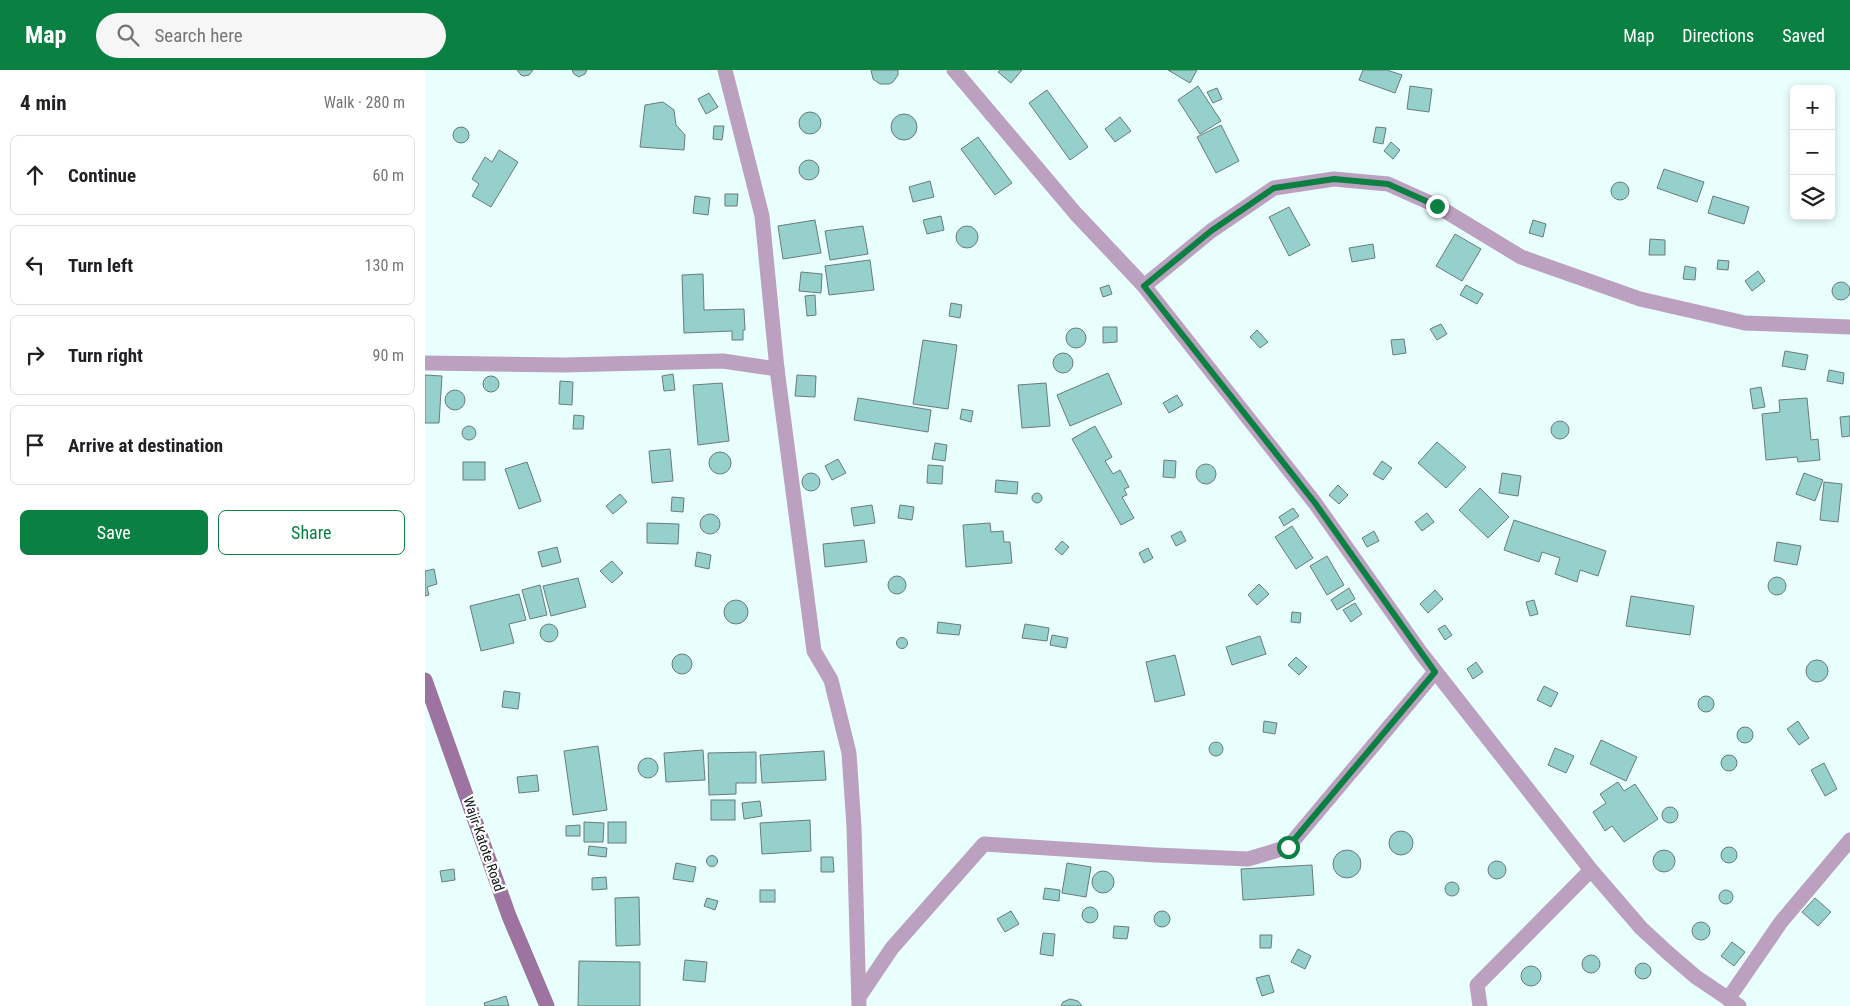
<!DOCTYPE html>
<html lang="en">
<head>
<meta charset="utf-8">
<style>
	:root { --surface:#fff; --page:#f6f6f6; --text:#202124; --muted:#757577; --line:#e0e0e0; --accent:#0b8043 }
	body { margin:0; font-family:"Roboto Condensed",sans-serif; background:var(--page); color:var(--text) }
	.controls { position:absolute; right:15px; top:15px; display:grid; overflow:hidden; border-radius:8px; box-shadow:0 2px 8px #0003 }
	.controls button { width:45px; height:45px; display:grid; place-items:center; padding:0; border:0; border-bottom:1px solid var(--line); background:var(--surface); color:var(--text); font:25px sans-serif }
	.stop { position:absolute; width:15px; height:15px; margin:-11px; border:4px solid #0b8043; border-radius:50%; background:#fff }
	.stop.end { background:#0b8043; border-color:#fff; box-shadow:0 1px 5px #0008 }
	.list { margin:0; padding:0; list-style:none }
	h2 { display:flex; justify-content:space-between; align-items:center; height:65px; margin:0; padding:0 20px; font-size:21px }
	h2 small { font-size:16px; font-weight:400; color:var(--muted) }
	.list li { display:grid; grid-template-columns:32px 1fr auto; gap:15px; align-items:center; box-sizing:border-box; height:80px; margin:0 10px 10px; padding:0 10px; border:1px solid var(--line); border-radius:8px }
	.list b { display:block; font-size:19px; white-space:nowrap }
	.list em { font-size:16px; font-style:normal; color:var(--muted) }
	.actions { display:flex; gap:10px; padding:15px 20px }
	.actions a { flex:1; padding:11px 0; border:1px solid var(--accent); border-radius:8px; text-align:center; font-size:18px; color:var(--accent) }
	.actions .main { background:var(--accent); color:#fff }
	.icon { flex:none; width:28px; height:28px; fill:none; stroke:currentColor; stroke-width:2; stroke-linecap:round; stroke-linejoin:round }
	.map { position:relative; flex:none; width:1425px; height:936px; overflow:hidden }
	header { display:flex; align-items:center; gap:30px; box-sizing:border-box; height:70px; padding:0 25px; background:var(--accent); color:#fff }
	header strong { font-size:24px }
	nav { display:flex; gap:28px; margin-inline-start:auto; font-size:18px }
	.search { width:350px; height:45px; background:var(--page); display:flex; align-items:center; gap:12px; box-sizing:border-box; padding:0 18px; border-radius:28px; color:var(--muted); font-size:19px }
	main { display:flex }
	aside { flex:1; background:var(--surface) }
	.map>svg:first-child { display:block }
</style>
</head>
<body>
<header>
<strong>Map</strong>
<div class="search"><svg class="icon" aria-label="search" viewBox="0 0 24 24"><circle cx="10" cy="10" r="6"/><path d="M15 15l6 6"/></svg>Search here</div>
<nav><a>Map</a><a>Directions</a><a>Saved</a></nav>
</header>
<main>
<aside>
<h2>4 min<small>Walk · 280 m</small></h2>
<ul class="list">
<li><svg class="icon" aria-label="ahead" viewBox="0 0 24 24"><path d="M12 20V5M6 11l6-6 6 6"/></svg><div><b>Continue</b></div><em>60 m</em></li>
<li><svg class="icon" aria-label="left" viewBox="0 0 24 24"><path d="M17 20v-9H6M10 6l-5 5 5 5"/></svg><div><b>Turn left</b></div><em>130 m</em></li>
<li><svg class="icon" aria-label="right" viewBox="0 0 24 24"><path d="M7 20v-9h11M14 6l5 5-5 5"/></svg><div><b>Turn right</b></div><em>90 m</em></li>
<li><svg class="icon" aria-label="arrive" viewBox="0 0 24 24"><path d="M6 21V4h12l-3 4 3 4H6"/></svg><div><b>Arrive at destination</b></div></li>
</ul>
<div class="actions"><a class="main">Save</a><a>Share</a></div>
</aside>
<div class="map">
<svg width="1425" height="936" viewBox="0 0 1425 936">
	<rect width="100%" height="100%" fill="#e8fffd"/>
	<g fill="#95d0cd" stroke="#687c7b">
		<path d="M92,0H108L104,5L99,6L96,5Z"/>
		<path d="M147,0H162L160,4L154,7L149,4Z"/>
		<path d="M446,0H473V5L468,12L464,14H455L448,9Z"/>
		<path d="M575,0H597L586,13L573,2Z"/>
		<path d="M743,0H772L765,13Z"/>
		<path d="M938,0H962L977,5L970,23L934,10Z"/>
		<path d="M773,16L796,51L775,64L753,30Z"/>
		<path d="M985,16L1007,19L1004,42L982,39Z"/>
		<path d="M792,18L797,29L788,33L782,22Z"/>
		<path d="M622,20L663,77L645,90L604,33Z"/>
		<path d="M284,23L293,37L281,44L273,29Z"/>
		<path d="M238,32L249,40L251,55L260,65L259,80L215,77L220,35Z"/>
		<circle cx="385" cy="53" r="11"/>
		<circle cx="479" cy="57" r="13"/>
		<path d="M695,47L706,61L690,72L680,59Z"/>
		<path d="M796,55L814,91L791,103L772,67Z"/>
		<path d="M289,56H299L297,70L288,69Z"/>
		<path d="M951,57L961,58L958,74L948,72Z"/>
		<circle cx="36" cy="65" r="8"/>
		<path d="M553,67L587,113L570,125L536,79Z"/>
		<path d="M966,72L975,80L968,89L959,81Z"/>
		<path d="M74,80L93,92L66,137L47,126L54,114L47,109L60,87L67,92Z"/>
		<circle cx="384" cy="100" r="10"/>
		<path d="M1239,99L1279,112L1272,132L1232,118Z"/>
		<path d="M505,111L509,127L488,132L484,117Z"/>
		<circle cx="1195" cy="121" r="9"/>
		<path d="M300,124H313L312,136H300Z"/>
		<path d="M270,126L285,128L283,145L268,143Z"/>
		<path d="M1288,126L1324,137L1319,154L1283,143Z"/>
		<path d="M864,137L885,175L864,186L844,147Z"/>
		<path d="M516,146L519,160L502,164L498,150Z"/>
		<path d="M390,150L396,183L358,189L353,156Z"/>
		<path d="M1108,150L1121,154L1118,167L1104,163Z"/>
		<circle cx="542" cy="167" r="11"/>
		<path d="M438,156L443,184L405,190L400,161Z"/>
		<path d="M1030,164L1056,179L1037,211L1011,196Z"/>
		<path d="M1225,169L1240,170V185H1224Z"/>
		<path d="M948,174L950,188L927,192L924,178Z"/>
		<path d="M445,190L449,220L404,225L400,196Z"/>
		<path d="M1293,190L1304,191L1303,200L1292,199Z"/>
		<path d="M1260,196L1271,198L1270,210L1258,209Z"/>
		<path d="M1333,201L1340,211L1327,221L1320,211Z"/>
		<path d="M376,202L397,204L396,223L374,221Z"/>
		<path d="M278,204L279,240L319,239L320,260H318V270H307V261L259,263L257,205Z"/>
		<circle cx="1416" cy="221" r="9"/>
		<path d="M684,215L687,224L678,227L675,218Z"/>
		<path d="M1041,215L1058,224L1052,234L1035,225Z"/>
		<path d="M390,225L391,245L382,246L380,226Z"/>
		<path d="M526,233L537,235L535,248L524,246Z"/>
		<path d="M1016,254L1022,264L1012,270L1005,259Z"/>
		<path d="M678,257H692V272L678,273Z"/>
		<circle cx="651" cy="268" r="10"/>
		<path d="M832,260L843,272L835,278L825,267Z"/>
		<path d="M979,269L981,283L968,285L966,270Z"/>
		<path d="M498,270L532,275L523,339L488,334Z"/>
		<path d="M1360,281L1383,285L1380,300L1357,296Z"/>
		<circle cx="638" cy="293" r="10"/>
		<path d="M1404,300L1419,303L1418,314L1402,311Z"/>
		<path d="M683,303L697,334L645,356L632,325Z"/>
		<path d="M248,304L250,320L239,321L237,306Z"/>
		<path d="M0,305L17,306L14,353H0Z"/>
		<path d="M372,305L391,306L390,327L370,326Z"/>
		<circle cx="66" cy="314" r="8"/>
		<path d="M135,311L148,312L147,335L134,334Z"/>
		<path d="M297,313L304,371L273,375L268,315Z"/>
		<path d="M621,313L625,356L597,358L593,315Z"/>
		<path d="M1336,317L1340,337L1328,339L1325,319Z"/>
		<circle cx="30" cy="330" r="10"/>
		<path d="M752,325L758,335L744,343L738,333Z"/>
		<path d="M433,328L506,340L503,362L429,350Z"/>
		<path d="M1382,328L1386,370L1393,369L1395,390L1373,392L1372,387L1341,390L1337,344L1355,342L1354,330Z"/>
		<path d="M537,339L548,341L546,352L535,349Z"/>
		<path d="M149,345L159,346L158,359H148Z"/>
		<path d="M1425,346V366L1417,367L1415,347Z"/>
		<circle cx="1135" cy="360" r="9"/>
		<circle cx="44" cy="363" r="7"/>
		<path d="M670,356L687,387L680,391L688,404L695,400L704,417L699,419L702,425L697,427L709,448L696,455L647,369Z"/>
		<path d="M1012,372L1041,397L1021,418L993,393Z"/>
		<path d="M510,373L522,375L520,391L507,389Z"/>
		<path d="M245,379L248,411L227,413L224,381Z"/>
		<circle cx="295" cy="393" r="11"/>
		<path d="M413,389L421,403L407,410L400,396Z"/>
		<path d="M739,390L751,391L750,408L738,407Z"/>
		<path d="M957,391L967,398L958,410L948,404Z"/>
		<rect x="38" y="392" width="22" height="18"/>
		<path d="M102,392L116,431L94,439L80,399Z"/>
		<circle cx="781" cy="404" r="10"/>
		<path d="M503,395L518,396L517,414L502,413Z"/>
		<circle cx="386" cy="412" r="9"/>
		<path d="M1077,403L1096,406L1093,426L1074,423Z"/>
		<path d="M1379,403L1398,410L1390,431L1371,424Z"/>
		<path d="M571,410L593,412L592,424L570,422Z"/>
		<path d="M1399,412L1417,414L1413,452L1395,450Z"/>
		<path d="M913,415L923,425L914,434L904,425Z"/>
		<path d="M1055,418L1084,447L1063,468L1034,440Z"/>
		<circle cx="612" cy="428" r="5"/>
		<path d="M195,424L202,432L188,444L181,436Z"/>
		<path d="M247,427L259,428L258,442L246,441Z"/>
		<path d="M447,435L450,453L429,456L426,438Z"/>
		<path d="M475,435L489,437L487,450L473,448Z"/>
		<path d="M868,438L874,446L859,456L854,447Z"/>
		<path d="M1002,443L1009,452L997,461L990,452Z"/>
		<circle cx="285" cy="454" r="10"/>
		<path d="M1089,450L1181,481L1173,506L1155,500L1152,512L1130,504L1135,488L1117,482L1114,492L1079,480Z"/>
		<path d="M222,453L254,454L253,474L222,473Z"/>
		<path d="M565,453L566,462L578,461L579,472H585L587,493L541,497L538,455Z"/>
		<path d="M867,456L888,488L871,499L850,467Z"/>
		<path d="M756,461L761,471L751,476L746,466Z"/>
		<path d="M949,461L954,471L942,477L937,468Z"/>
		<path d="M439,470L442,492L400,497L398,474Z"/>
		<path d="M637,471L644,477L637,485L630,479Z"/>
		<path d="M1352,472L1376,476L1372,495L1349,491Z"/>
		<path d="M132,477L136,492L117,497L113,482Z"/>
		<path d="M723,478L728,488L719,493L714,483Z"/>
		<path d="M272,482L286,485L284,499L270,496Z"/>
		<path d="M902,486L919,515L902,525L885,496Z"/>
		<path d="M187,491L198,503L187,513L175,501Z"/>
		<path d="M9,499L12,514L2,517L4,525L0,526V501Z"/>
		<circle cx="472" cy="515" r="9"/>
		<circle cx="1352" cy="516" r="9"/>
		<path d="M153,508L161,537L126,546L118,516Z"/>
		<path d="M834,514L844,524L832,535L823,525Z"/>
		<path d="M115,515L122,545L105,549L97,520Z"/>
		<path d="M924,518L930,529L912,540L906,530Z"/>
		<path d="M1010,520L1018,529L1003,543L995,534Z"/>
		<path d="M94,524L101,550L84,554L89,573L56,581L45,536Z"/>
		<path d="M1206,526L1269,536L1265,565L1201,556Z"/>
		<path d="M1109,530L1113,544L1105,546L1101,532Z"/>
		<circle cx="311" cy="542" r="12"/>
		<path d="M930,533L937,544L926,552L918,540Z"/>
		<path d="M867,542L876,543L875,553L866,552Z"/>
		<path d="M513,552L536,555L534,565L512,563Z"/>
		<path d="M600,554L624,558L622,571L597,568Z"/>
		<circle cx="124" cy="563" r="9"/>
		<path d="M1020,555L1027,565L1020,570L1013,559Z"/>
		<path d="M627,565L643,568L641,578L625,575Z"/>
		<path d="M835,566L841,584L807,595L801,577Z"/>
		<circle cx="477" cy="573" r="5.5"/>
		<circle cx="257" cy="594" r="10"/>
		<path d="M750,585L760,625L730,632L721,592Z"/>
		<path d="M871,587L882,597L874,605L863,595Z"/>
		<circle cx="1392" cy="601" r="11"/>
		<path d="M1051,592L1058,602L1048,609L1042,599Z"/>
		<path d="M1119,616L1133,623L1126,637L1112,630Z"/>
		<path d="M79,621L95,623L93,639L77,637Z"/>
		<circle cx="1281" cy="634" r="8"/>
		<path d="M839,651L852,653L850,664L838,662Z"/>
		<path d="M1373,651L1384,668L1374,675L1362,659Z"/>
		<circle cx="1320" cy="665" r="8"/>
		<path d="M1176,670L1212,687L1201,711L1165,694Z"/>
		<circle cx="791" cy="679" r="7"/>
		<path d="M173,676L182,740L148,745L139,681Z"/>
		<path d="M1130,678L1149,686L1141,703L1123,695Z"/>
		<path d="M278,680L280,710L241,712L239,683Z"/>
		<path d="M399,681L401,710L337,713L335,685Z"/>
		<path d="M331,682V713H311V724L284,725L283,683Z"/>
		<circle cx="1304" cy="693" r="8"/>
		<circle cx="223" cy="698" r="10"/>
		<path d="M1399,693L1412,719L1400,726L1386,700Z"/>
		<path d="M112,705L114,721L94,723L92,707Z"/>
		<path d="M1193,712L1199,721L1210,714L1233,749L1199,772L1187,756L1180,761L1168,742L1181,733L1175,724Z"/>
		<rect x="286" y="730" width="24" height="20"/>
		<path d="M335,731L337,746L319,749L317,733Z"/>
		<circle cx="1245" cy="745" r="8"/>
		<path d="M385,750L386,781L337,784L335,753Z"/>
		<path d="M159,752L179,753L178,772H159Z"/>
		<rect x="183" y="752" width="18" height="21"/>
		<path d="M155,755V766H141V756Z"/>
		<circle cx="976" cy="773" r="12"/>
		<path d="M164,776L182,778L181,787L163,785Z"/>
		<circle cx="1304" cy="785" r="8"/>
		<circle cx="922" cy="794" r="14"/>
		<circle cx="1239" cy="791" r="11"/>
		<circle cx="287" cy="791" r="5.5"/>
		<path d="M396,787H408L409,802H396Z"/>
		<circle cx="1072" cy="800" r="9"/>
		<path d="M251,793L271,797L268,812L248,809Z"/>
		<path d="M642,793L666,797L661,827L637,823Z"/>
		<path d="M887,795L889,825L818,830L816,799Z"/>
		<path d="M29,799L30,810L17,812L15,801Z"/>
		<circle cx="678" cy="812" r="11"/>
		<path d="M181,807L182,819L167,820V808Z"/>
		<circle cx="1027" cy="819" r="7"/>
		<path d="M620,818L635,820L634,831L618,829Z"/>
		<rect x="335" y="820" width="15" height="12"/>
		<circle cx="1301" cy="827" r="7"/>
		<path d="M214,827L215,875L191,876L190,828Z"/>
		<path d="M282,828L293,831L290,840L279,836Z"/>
		<path d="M1390,828L1406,842L1393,856L1377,842Z"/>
		<circle cx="665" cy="845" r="8"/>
		<circle cx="737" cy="849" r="8"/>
		<path d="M586,841L594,854L580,862L572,849Z"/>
		<circle cx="1276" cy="861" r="9"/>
		<path d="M689,856L704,857L702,869L688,868Z"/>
		<path d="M618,863L630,864L628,886L615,884Z"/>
		<path d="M835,865H847L846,878H835Z"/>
		<path d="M1307,872L1320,882L1309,896L1296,886Z"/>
		<path d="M873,879L886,886L880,899L866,892Z"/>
		<circle cx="1166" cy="894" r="9"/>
		<path d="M260,890L282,892L280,912L258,910Z"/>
		<path d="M154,891L215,892V936H153Z"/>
		<circle cx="1218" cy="901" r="8"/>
		<circle cx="1106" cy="906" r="10"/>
		<path d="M844,905L849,922L837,926L831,908Z"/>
		<path d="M81,926L84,936H60L59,933Z"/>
		<path d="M645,929L653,931L657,936H636L638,932Z"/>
	</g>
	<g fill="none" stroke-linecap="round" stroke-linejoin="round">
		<g stroke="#bca0bf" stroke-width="15">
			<path d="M300,0L337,146L352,299L389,581L406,610L424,683L429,757L434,936"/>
			<path d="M529,0L651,144L719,216L890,433L996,583L1166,800L1216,858L1243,883L1271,907L1314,936"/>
			<path d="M719,216L786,161L849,118L909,109L963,114L1012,136L1096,187L1215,229L1320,253L1425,257"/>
			<path d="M0,293L139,295L298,291L352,299"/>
			<path d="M434,927L467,878L559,774L730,785L823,789L863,777L1010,602"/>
			<path d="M1303,929L1356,852L1425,770"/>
			<path d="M1055,936L1052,915L1166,800"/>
		</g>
		<path stroke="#9d74a1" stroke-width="15" d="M0,610L84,846L122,936"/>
	</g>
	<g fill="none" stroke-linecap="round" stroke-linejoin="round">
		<path stroke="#0b8043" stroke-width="6" d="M863,777L1010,602L890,433L719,216L786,161L849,118L909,109L963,114L1012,136"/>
	</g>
	<g text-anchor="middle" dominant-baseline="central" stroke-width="4.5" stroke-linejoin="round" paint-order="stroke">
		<g font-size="14" fill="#111918" stroke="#fff">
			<text transform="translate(59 774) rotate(71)">Wajir-Katote Road</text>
		</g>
	</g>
</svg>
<div class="controls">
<button>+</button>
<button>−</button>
<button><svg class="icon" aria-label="layers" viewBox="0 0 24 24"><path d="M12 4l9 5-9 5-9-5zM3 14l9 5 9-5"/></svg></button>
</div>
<div class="stop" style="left:863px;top:777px"></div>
<div class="stop end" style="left:1012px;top:136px"></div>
</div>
</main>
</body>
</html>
